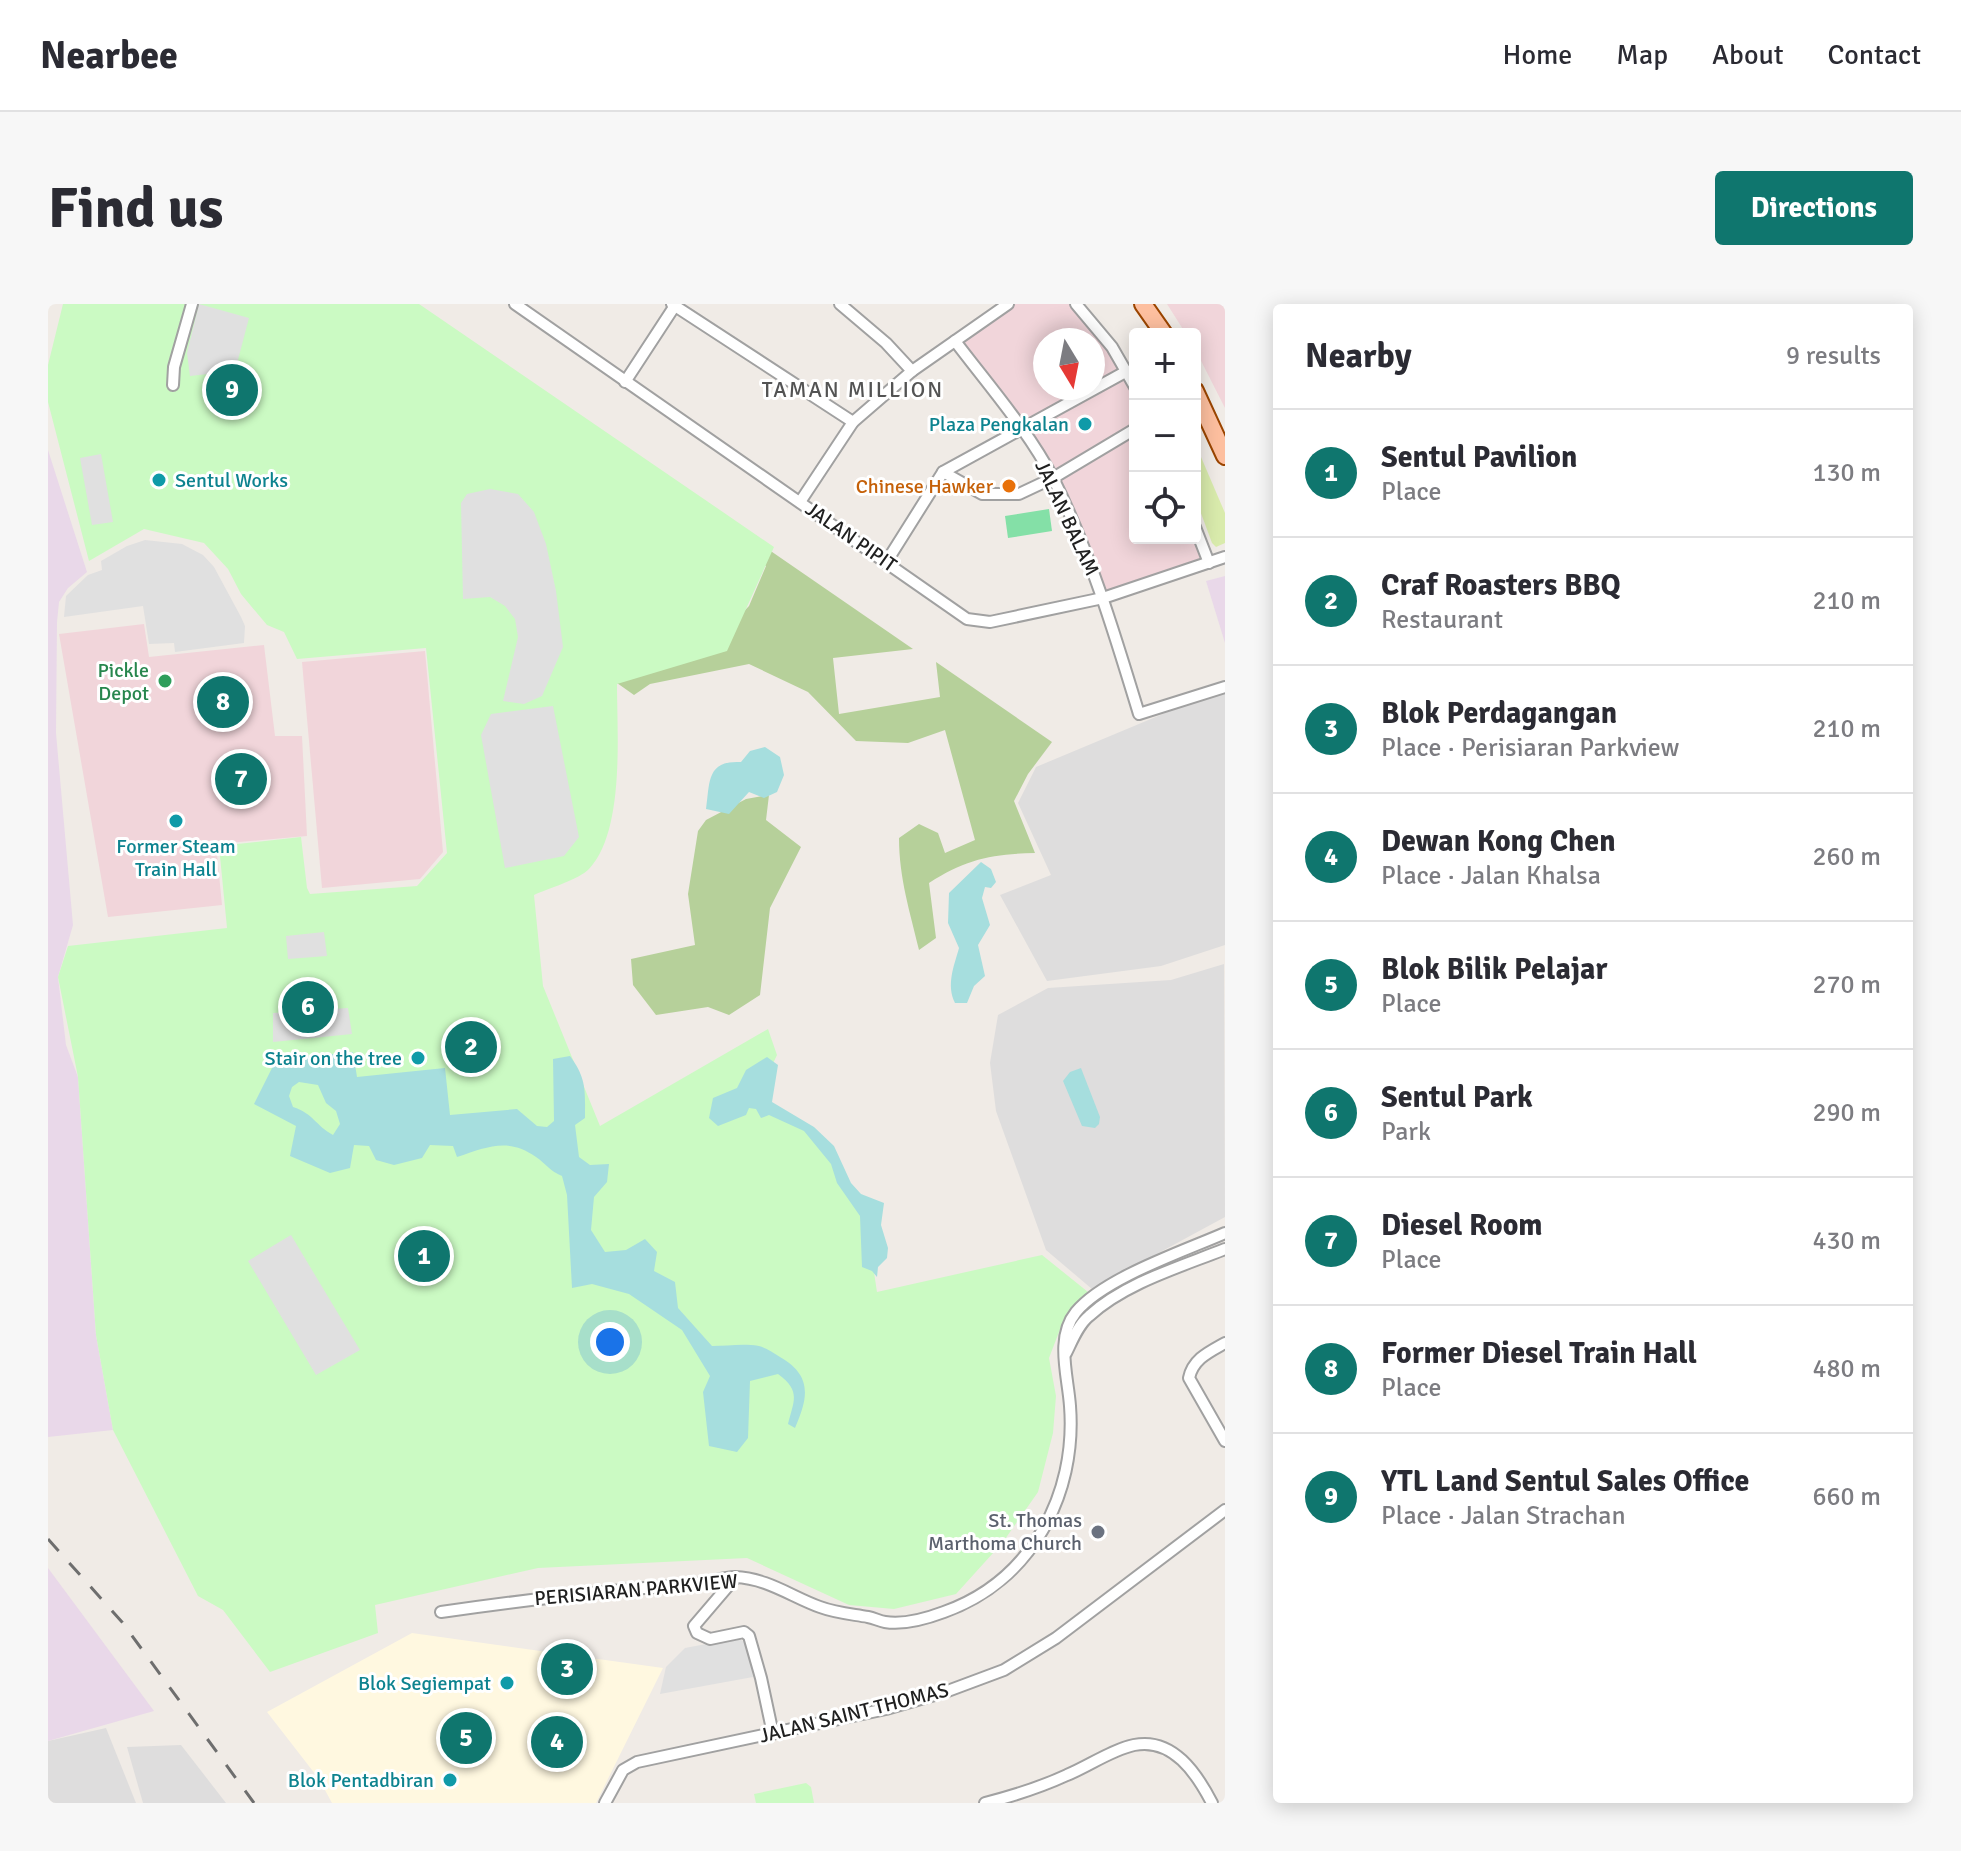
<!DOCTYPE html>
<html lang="en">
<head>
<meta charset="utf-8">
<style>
	:root { --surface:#fff; --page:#f7f7f7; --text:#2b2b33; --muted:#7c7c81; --line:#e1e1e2; --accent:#0f766e }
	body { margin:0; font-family:Signika,sans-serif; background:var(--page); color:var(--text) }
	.controls { position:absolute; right:24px; top:24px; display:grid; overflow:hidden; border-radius:8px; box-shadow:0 4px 20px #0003 }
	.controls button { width:72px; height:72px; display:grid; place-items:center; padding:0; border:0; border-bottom:2px solid var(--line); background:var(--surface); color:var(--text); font:40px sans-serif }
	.compass { position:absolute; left:985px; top:24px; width:72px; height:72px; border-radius:50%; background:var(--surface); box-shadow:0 4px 20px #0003; rotate:170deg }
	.you { position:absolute; left:562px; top:1038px; width:28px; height:28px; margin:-20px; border:6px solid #fff; border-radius:50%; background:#1a73e8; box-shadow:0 0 0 12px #1a73e833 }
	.badge { display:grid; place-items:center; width:52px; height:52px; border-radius:50%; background:var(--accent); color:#fff; font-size:26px; font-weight:700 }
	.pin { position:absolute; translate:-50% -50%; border:4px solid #fff; box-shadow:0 2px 8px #0006 }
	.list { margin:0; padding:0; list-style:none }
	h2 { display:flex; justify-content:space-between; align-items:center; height:104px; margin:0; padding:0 32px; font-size:34px }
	h2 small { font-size:26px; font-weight:400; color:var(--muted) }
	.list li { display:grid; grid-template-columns:52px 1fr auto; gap:24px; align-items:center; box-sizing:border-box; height:128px; padding:0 32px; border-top:2px solid var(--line) }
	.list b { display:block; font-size:30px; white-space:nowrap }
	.list p { margin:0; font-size:26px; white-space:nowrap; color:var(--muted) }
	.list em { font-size:26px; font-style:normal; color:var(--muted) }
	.icon { flex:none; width:44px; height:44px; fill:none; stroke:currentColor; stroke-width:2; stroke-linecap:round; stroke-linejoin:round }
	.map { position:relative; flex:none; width:1177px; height:1499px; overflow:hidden; border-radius:8px }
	header { display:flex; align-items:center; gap:48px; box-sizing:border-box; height:112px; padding:0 40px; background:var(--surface); border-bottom:2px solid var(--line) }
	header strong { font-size:38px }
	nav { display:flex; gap:44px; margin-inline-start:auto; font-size:28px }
	.intro { display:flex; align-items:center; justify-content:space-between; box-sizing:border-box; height:192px; padding:0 48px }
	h1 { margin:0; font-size:56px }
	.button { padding:20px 36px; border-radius:8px; background:var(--accent); color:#fff; font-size:28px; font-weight:700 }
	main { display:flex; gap:48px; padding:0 48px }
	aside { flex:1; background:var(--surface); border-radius:8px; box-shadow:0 4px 20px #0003 }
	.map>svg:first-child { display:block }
</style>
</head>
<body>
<header>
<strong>Nearbee</strong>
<nav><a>Home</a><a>Map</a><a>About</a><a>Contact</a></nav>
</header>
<div class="intro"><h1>Find us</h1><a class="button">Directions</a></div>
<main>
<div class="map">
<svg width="1177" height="1499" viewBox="0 0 1177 1499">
	<rect width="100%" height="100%" fill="#f0ebe6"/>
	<g fill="#dedddd">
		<path d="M1177,384V641L1113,662L999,677L952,591L1003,571L970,499L988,463Z"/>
		<path d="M1176,660L1177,913L1044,985L998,946L948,807L942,759L950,711L1000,684L1123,676Z"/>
		<path d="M58,1424L88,1499H5L0,1494V1437Z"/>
		<path d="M133,1441L178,1499H95L79,1443Z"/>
	</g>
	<g fill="#f1d5da" fill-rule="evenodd">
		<path d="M966,0H1022L1061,45L1087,92V234H1147L1155,256L1059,288L1005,166L914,39ZM997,36H1045V84H997Z"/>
		<path d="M1119,0H1177V104L1147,45V30H1138Z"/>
		<path d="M96,320L101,353L216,341L227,432H254L259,532L168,540L174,601L60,613L11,330Z"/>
		<path d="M377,347L395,548L372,575L274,584L254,358Z"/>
	</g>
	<g fill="#e9d8e9">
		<path d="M0,146L39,268L20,284L11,298L9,318L8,429L25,621L10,673L18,741L30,773L48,1031L65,1126L0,1133Z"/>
		<path d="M1177,272V339L1158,277Z"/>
		<path d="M0,1264L106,1407L0,1437Z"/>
	</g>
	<path fill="#fff8e0" d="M364,1329L615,1364L548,1499H284L271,1475L219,1408Z"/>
	<path fill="#d9ebac" d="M1147,139L1177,209V239L1168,243L1164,239L1147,193Z"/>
	<g fill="#b6d09a">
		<path d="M605,166L865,345L785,354L791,410L892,393L888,358L1004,438L980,470L966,497L987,549C944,550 918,555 881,579L888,634L871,646C862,608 851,574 851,534L871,520L890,529L897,549L927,536L897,426L860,439L808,437L760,388L701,360L602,380L586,391L569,379L682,322L701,302L718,262L687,239Z"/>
		<path d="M721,491L718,516L753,543L722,604L712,691L681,711L660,703L608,711L585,681L583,655L647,641L640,590L650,527L658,516L698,495Z"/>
	</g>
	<g fill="#cbfac3">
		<path d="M15,0H371L726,243L679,347L569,380C569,429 577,527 541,565C532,575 499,585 486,591L495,682L552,822L720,725L729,751L707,797L764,830L817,909L829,988L994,951L1040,988L1016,1015L1001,1054L1008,1092L1005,1129L990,1188L955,1238L908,1290L846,1305L801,1301L699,1254L490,1264L327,1301L330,1329L222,1368L175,1306L150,1292L65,1126L48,1031L30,773L10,673L20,642L179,624L171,542L253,533L259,584L262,590L369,582L399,549L378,344L249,355L236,328L219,321L193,290L180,265L156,239L96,225L41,257L0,98V61Z"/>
		<path d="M758,1479L763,1483L766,1499H708L706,1490Z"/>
	</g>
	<path fill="#84e0a7" d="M1001,205L1004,227L960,234L957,212Z"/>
	<g fill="#e0e0e0">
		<path d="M151,0L201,14L187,67L142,72L139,49Z"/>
		<path d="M53,150L65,218L44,221L32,154Z"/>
		<path d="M442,185L470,190L486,208L498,240L508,287L515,343L494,392L476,400L455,397L470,333L467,315L457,302L442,293L415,295L413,199L419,190Z"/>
		<path d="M97,236L134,240L155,251L166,263L193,313L197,322L196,339L127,348L126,339L101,340L95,302L16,313L18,292L40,271L54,266L53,257L79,242Z"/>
		<path d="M505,402L531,533L516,552L457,564L433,431L443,410Z"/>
		<path d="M276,628L279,652L240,655L238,632Z"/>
		<path d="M300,704L304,730L225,738V709Z"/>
		<path d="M243,931L312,1046L268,1071L200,957Z"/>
		<path d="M690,1334L699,1340L705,1373L612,1390L618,1363L637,1344Z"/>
	</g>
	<g fill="#a6dede" fill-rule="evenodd">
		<path d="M717,443L732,453L736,471L729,488L716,494L701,488L681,510L658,505C662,479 658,456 693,458L702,447Z"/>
		<path d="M933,558L943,565L948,578L943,584L937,583L934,594L942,621L930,641L937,672L926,682L919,699H907C898,681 906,662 911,644L900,619L901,589Z"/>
		<path d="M305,748L309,773L397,764L402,811L469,805L489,822L499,823L506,817L505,755L522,752C539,775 537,787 537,814L527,821L531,853L542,861L561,860L559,878L546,893L543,926L557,948L578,946L597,935L609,948L606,967L627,978L630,1004L664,1042C677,1042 690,1040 703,1041C714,1041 723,1047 732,1053C765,1072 760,1094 747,1124L740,1120C746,1096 753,1087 730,1070L702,1077L700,1134L689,1148L661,1142L655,1088L662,1072L634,1026L581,990L544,980L524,984L519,891L514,872C502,867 498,860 488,853C460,833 439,843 409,853L405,842L382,841L374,854L346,861L328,856L321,842L306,841L302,864L282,869L242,852L248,822L206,800L228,756ZM251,778L270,781L278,799L288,807L292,820L285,831C267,821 266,810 245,803L241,792L244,783Z"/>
		<path d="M719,753L730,761L724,798L766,823L786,842L803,879L813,890L836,899L833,921L840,944L839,954L830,963L829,973L824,967L814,963L812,912L789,879L783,860L756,827L721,811L713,814L708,805L701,804L698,811L670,822L661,814L665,794L689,784L698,766Z"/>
		<path d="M1033,764L1052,813L1051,820L1047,824L1034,822L1015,777L1022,768Z"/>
	</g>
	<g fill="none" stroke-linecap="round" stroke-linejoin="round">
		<defs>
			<g id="street">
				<path d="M467,0L919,315L942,318L1055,294L1177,253"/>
				<path d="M624,0L805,118"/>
				<path d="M792,0L838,39L864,67"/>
				<path d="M1028,0L1064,43L1087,83"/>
				<path d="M907,37C941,82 980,126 1006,176C1043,251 1067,331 1091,410L1177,383"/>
				<path d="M577,78L628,0"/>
				<path d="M125,81L126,63L144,0"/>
				<path d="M895,168L934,190H971L1005,174L1087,125"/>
				<path d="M752,198L805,118L864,67L960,0"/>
				<path d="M1147,223L1161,259"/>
				<path d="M839,257L895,168L1079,67"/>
				<path d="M1177,1039C1161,1048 1145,1055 1141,1074L1177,1137"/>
				<path d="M1018,1049C1024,1037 1030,1021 1041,1012C1077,979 1132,963 1177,945"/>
				<path d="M687,1274L646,1322L649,1329L662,1335L696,1328L701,1332L713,1374L725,1430"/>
				<path d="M393,1308C477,1296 561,1286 646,1280C659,1280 674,1273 687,1273C719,1274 744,1293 772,1303C788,1309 803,1310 820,1313C826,1314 831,1317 837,1318C855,1321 880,1314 896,1308C983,1277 1029,1191 1022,1102C1020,1072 1007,1034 1028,1008C1056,974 1136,947 1177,929"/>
				<path d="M557,1499L575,1466L589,1458L838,1405L897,1388L956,1366L1008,1334L1177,1206"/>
				<path d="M937,1499C965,1492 993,1483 1019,1471C1041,1462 1063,1446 1086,1441C1125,1433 1149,1470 1164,1499"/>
			</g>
			<g id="primary">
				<path d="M1095,0L1116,30"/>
				<path d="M1147,87L1177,152"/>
			</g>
		</defs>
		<use href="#street" stroke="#a1a1a1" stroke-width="14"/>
		<use href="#primary" stroke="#9b4500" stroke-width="20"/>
		<use href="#street" stroke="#fff" stroke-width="10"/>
		<use href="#primary" stroke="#fdbf9f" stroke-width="16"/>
		<path stroke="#6e6e6e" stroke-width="3" stroke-dasharray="16 16" stroke-linecap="butt" d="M0,1235L74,1318L206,1499"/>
	</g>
	<g fill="#0f9aa8" stroke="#fff" stroke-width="3">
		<circle cx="1037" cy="120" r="8"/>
		<circle cx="111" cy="176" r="8"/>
		<circle cx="128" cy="517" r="8"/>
		<circle cx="370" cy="754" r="8"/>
		<circle cx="459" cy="1379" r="8"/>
		<circle cx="402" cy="1476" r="8"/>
	</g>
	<circle fill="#e8710a" stroke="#fff" stroke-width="3" cx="961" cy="182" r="8"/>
	<circle fill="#2e9e5b" stroke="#fff" stroke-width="3" cx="117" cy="377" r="8"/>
	<circle fill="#6b7280" stroke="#fff" stroke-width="3" cx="1050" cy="1228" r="8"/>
	<g text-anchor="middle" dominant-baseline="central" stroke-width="6" stroke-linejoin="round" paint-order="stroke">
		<g font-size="20" fill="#0d838f" stroke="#fff" text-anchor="end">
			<text x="1021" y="120">Plaza Pengkalan</text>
			<text x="127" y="176" text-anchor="start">Sentul Works</text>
			<text x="128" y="542" text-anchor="middle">Former Steam<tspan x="128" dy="23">Train Hall</tspan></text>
			<text x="354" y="754">Stair on the tree</text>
			<text x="443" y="1379">Blok Segiempat</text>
			<text x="386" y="1476">Blok Pentadbiran</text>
		</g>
		<g font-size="20" fill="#c56008" stroke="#fff" text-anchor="end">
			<text x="945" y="182">Chinese Hawker</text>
		</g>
		<g font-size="20" fill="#202020" stroke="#fff">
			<text transform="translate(1019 214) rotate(65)">JALAN BALAM</text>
			<text transform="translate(803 233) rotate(35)">JALAN PIPIT</text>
			<text transform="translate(588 1286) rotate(-5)">PERISIARAN PARKVIEW</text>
			<text transform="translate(806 1409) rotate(-14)">JALAN SAINT THOMAS</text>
		</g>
		<g font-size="20" fill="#27864d" stroke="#fff" text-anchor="end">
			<text x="101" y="366">Pickle<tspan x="101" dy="23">Depot</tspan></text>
		</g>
		<g font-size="20" fill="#5b616d" stroke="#fff" text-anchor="end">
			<text x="1034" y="1216">St. Thomas<tspan x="1034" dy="23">Marthoma Church</tspan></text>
		</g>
		<g font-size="22" letter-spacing="2" fill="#535353" stroke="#fff">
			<text x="805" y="85">TAMAN MILLION</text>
		</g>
	</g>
</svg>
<div class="controls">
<button>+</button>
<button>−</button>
<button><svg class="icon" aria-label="locate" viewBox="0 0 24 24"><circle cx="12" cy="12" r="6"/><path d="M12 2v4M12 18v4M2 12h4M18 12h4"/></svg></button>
</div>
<svg class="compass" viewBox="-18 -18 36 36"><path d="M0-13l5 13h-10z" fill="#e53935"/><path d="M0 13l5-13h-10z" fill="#7c7c81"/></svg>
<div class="you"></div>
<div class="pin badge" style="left:376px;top:952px">1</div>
<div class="pin badge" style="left:423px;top:743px">2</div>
<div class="pin badge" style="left:519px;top:1365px">3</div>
<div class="pin badge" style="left:509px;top:1438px">4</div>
<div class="pin badge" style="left:418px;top:1434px">5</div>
<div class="pin badge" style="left:260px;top:703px">6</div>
<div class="pin badge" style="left:193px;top:475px">7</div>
<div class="pin badge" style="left:175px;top:398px">8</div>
<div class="pin badge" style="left:184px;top:86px">9</div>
</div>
<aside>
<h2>Nearby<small>9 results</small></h2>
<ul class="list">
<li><span class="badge">1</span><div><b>Sentul Pavilion</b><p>Place</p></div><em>130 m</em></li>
<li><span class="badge">2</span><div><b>Craf Roasters BBQ</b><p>Restaurant</p></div><em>210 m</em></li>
<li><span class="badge">3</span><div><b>Blok Perdagangan</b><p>Place · Perisiaran Parkview</p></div><em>210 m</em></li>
<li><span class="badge">4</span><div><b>Dewan Kong Chen</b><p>Place · Jalan Khalsa</p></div><em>260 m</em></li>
<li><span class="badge">5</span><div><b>Blok Bilik Pelajar</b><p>Place</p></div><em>270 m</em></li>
<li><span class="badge">6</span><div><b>Sentul Park</b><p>Park</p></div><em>290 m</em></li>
<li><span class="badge">7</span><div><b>Diesel Room</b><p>Place</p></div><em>430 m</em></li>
<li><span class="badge">8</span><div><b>Former Diesel Train Hall</b><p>Place</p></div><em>480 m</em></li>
<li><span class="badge">9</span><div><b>YTL Land Sentul Sales Office</b><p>Place · Jalan Strachan</p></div><em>660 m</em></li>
</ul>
</aside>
</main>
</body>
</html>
